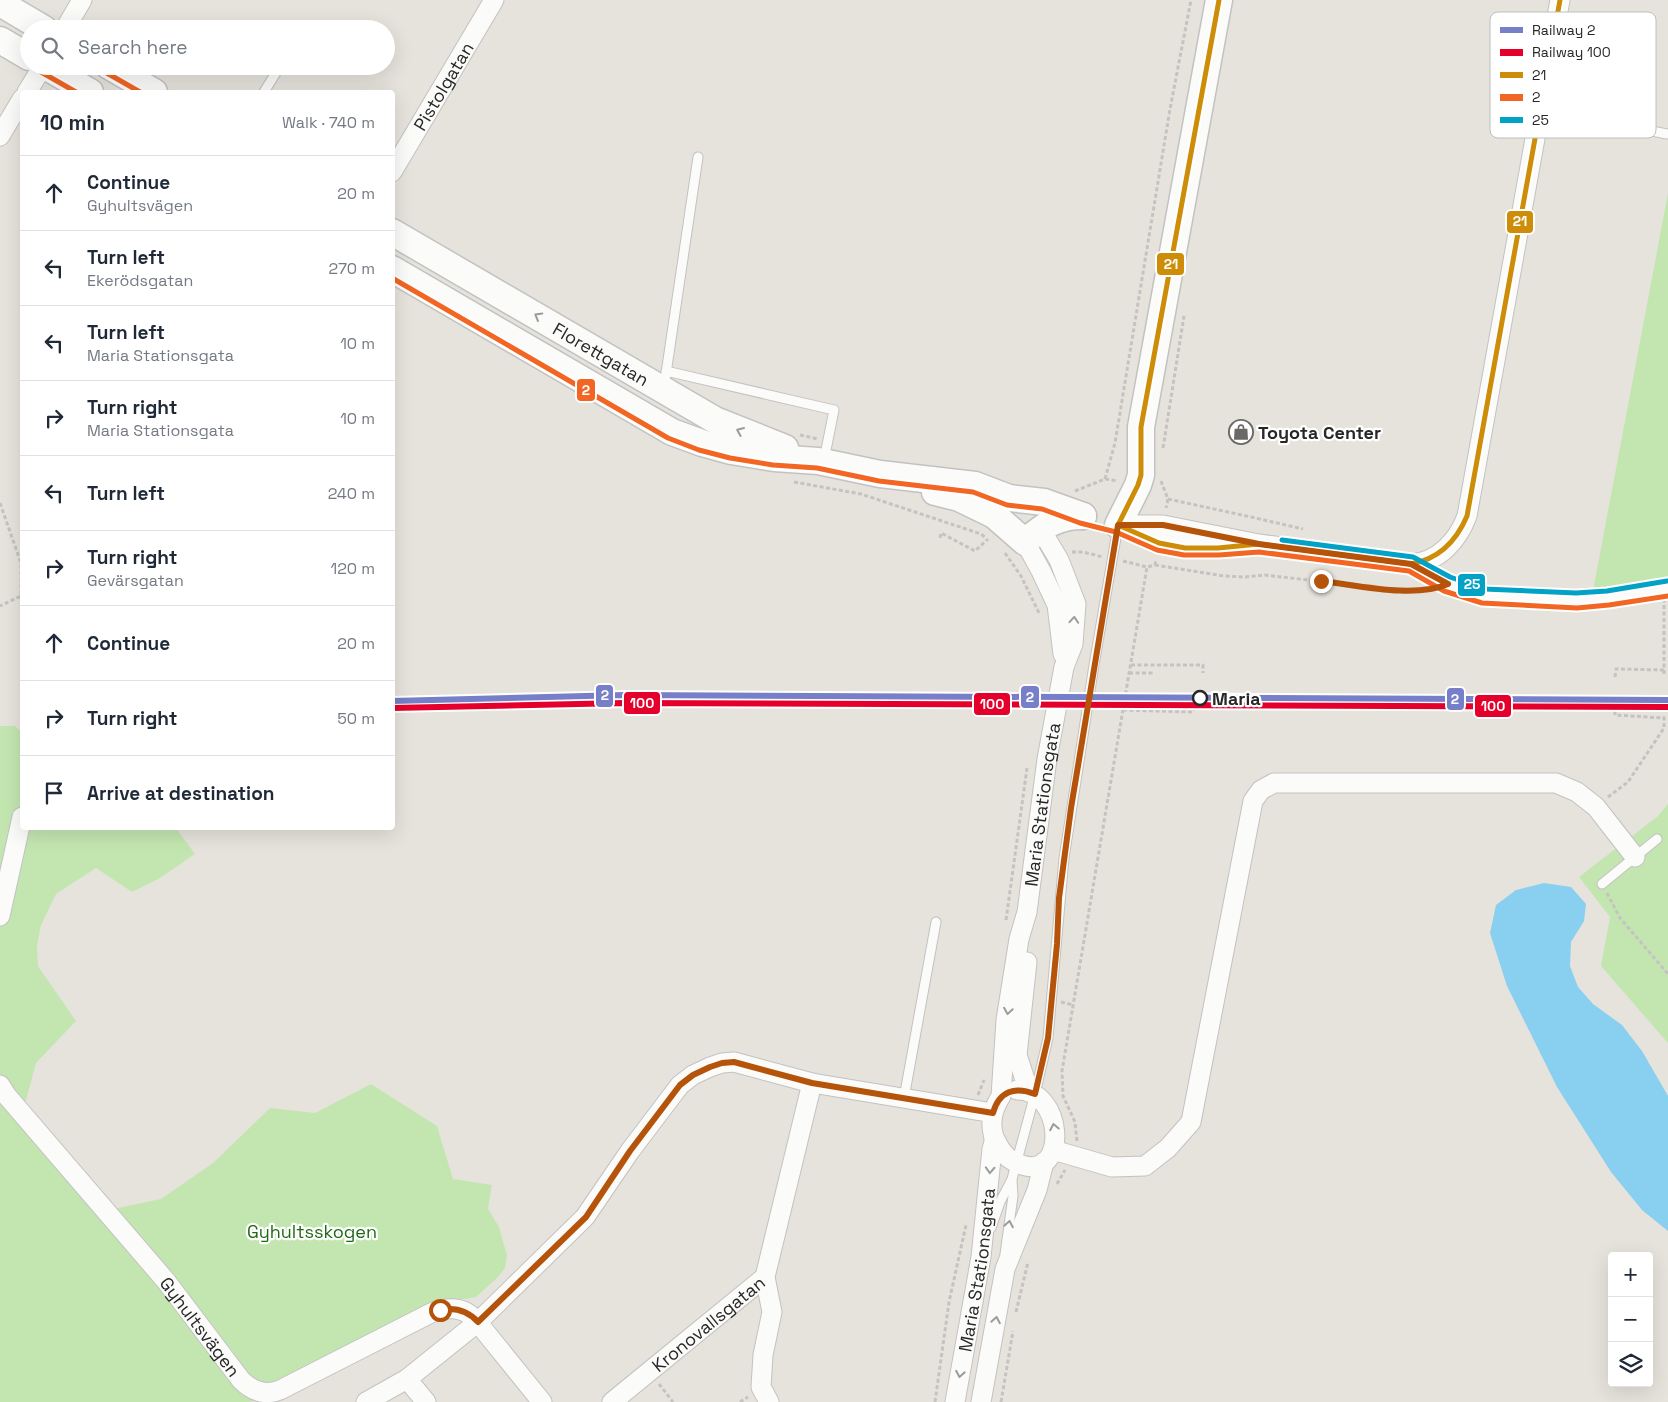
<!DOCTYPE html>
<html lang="en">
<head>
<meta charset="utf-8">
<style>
	:root { --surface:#fff; --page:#f6f6f7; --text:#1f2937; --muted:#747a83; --line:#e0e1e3 }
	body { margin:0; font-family:"Space Grotesk",sans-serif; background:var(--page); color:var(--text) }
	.controls { position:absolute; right:15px; bottom:15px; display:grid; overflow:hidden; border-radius:5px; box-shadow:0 5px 20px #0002 }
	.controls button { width:45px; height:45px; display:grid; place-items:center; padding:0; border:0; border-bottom:1px solid var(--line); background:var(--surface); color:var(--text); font:25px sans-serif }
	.stop { position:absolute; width:15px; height:15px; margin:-11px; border:4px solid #b45309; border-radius:50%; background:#fff }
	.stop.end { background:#b45309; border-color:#fff; box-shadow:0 1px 5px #0008 }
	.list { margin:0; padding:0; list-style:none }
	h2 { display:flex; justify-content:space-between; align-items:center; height:65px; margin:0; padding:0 20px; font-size:21px }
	h2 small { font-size:16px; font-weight:400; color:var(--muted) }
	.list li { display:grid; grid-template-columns:32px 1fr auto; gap:15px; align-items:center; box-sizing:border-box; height:75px; padding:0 20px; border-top:1px solid var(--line) }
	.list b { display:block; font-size:19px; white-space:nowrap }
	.list p { margin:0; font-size:16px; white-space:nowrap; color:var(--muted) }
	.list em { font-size:16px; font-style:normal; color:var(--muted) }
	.icon { flex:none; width:28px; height:28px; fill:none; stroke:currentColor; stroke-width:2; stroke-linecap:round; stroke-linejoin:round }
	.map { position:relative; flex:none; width:1668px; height:1402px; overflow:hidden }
	.search { position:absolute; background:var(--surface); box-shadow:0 5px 20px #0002; left:20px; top:20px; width:375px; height:55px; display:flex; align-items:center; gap:12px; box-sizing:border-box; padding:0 18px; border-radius:28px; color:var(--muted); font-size:19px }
	.panel { position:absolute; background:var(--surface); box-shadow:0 5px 20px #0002; left:20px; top:90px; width:375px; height:740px; border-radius:5px }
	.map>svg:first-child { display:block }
</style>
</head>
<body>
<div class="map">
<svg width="1668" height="1402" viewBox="0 0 1668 1402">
	<rect width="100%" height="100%" fill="#e6e3dc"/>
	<g fill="#c3e6b1">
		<path d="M1668,193V578L1592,596Z"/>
		<path d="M0,726H15L19,730L22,729V828H176L195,854L160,878L132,892L96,868L56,894L41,925L37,946L38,966L76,1021L36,1063L24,1108L108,1210L161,1199L213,1163L270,1108L315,1113L371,1084L437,1126L453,1179L492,1185L488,1209L499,1227L507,1256L505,1268L497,1278L476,1297L428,1305L268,1388L251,1402H0Z"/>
		<path d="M1668,804V1043L1601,966L1610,917L1579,877L1658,816Z"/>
	</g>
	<path fill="#88cff0" d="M1544,883L1571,887L1586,904L1584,921L1571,942L1570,966L1578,987L1593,1004L1622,1025L1642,1051L1668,1096V1231L1642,1210L1611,1172L1557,1087L1507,986L1490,933L1496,905L1516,890Z"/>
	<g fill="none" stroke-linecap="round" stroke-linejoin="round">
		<defs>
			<g id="lane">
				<path d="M264,92L277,71"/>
				<path d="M1540,109L1667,134"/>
				<path d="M666,371L834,410L824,460"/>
				<path d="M664,387L698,157"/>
				<path d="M1414,565L1447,584L1462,590L1483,596L1576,601L1608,598L1668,588"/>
				<path d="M1602,884L1657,839"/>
				<path d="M904,1098L936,922"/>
				<path d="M991,1228L1000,1202L1012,1179L1035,1094L1048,1038L1064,858L1094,665L1118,526"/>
				<path d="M1005,1254L1013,1196L1012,1180"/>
			</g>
			<g id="street">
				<path d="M65,29L82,0"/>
				<path d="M27,92L43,66"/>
				<path d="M0,136L22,99"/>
				<path id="s1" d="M392,172L494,0"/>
				<path d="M1118,525H1163L1259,544L1411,564C1439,562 1458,540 1467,516L1560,0"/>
				<path d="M1124,527C1135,532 1147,540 1159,543C1184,550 1212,549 1237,546"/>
				<path d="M1025,542L1041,571L1057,605L1063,654"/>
				<path d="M0,916L22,817"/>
				<path d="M1027,962L1017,1055L1029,1092"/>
				<path id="s2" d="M0,1085L7,1096L166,1281L241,1380C252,1391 265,1396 280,1390L431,1313C447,1307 461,1306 474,1318L542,1402"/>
				<path d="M995,1139C1001,1152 1007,1160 1022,1165C1069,1180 1064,1089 1017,1090"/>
				<path d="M1053,1150L1112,1167L1145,1166L1168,1148L1191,1122L1253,801L1261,790L1274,783H1556L1577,792L1596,807L1635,857"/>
				<path d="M765,1277L772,1312L763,1355L761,1387L769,1402"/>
				<path d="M407,1379L426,1402"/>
				<path d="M366,1402L407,1379L478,1322L585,1217L630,1151L680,1085L693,1075L710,1067L722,1063L734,1062L812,1083L993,1113"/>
				<path id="s3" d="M612,1402L765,1277L812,1083"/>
				<path id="s4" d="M955,1402L981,1257L992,1149C997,1135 991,1136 992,1122C992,1113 996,1104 1001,1096L1006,1020L1019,939L1027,912L1047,759L1064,667L1073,644L1076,604L1059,560L1040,528"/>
				<path d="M981,1402L1005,1269L1037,1190L1044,1162"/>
			</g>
			<g id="secondary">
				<path d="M0,3L44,29"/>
				<path d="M0,40L29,57"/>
				<path d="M45,66L90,92"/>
				<path d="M109,66L154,92"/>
				<path id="s5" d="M392,232L715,420L785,448"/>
				<path d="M392,269L672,432L702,443L731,451L774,458L818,461L880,474L975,485L1009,498L1044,502L1083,516"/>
				<path d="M935,492L959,498L994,515L1025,542C1044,525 1058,516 1083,516"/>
				<path d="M1118,525L1138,485L1141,475V427L1219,0"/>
			</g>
		</defs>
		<use href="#lane" stroke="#c3c2c2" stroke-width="11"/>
		<use href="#street" stroke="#c3c2c2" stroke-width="21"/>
		<use href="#secondary" stroke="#c3c2c2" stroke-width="29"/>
		<g stroke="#c4c3c2" stroke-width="3" stroke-dasharray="4 2.5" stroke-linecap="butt">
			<path d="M800,435L818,439"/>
			<path d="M1163,448L1184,316"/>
			<path d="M1105,479L1115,443L1170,109L1191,0"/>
			<path d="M1161,481L1168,499L1166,508"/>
			<path d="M794,482L861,494L981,534L986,538"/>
			<path d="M1075,491L1105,479L1118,481"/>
			<path d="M1168,499L1251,517L1303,529"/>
			<path d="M0,503L21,563V596L0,606"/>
			<path d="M940,538L941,533L975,551L988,539"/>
			<path d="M1072,552H1083L1103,557"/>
			<path d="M1005,553L1021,576L1040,615"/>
			<path d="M1123,561L1147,567L1155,565L1156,559"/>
			<path d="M1155,565L1224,576L1244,577L1265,575L1404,591L1430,589"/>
			<path d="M1131,665H1203V673"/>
			<path d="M1129,673H1155"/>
			<path d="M1664,674V600"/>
			<path d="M1615,677L1616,669L1664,670"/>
			<path d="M1124,706L1155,707"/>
			<path d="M1123,710L1193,712L1194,708"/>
			<path d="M1615,711V715L1664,718"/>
			<path d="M1608,797L1628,782L1664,728V716"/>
			<path d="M1607,893L1620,918L1668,974"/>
			<path d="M1006,920L1027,768"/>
			<path d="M1061,1002L1073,1005"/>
			<path d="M978,1095L984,1080"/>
			<path d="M1077,1141L1075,1122L1063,1096L1062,1071L1147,567"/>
			<path d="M1057,1184L1065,1170"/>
			<path d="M1016,1312L1028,1262"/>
			<path d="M659,1384L673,1402"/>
			<path d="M740,1402L748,1397"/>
			<path d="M935,1402L949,1302L966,1225"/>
			<path d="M1001,1402L1013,1331"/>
		</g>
		<use href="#lane" stroke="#fbfbfa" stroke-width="9"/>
		<use href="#street" stroke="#fbfbfa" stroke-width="19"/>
		<use href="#secondary" stroke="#fbfbfa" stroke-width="26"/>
		<defs>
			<g id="bus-1">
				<path d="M1118,525L1159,543L1185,548H1218L1259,544L1411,564C1439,559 1456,542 1467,516L1560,0"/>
				<path d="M1118,525L1138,485L1141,475V427L1219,0"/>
			</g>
			<g id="bus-2">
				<path d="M41,72L76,92"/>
				<path d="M105,72L140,92"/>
				<path d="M392,278L668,438L699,450L730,458L773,465L817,468L879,481L973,492L1007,505L1042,509L1080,523L1116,532L1157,550L1184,555H1219L1259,552L1409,571L1444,591L1482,603L1577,608L1609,605L1668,596"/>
			</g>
			<path id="bus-3" d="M1282,540L1413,557L1450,577L1484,589L1576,593L1607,591L1667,581"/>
		</defs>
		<use href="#bus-1" stroke="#fff" stroke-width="9"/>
		<use href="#bus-2" stroke="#fff" stroke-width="9"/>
		<use href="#bus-3" stroke="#fff" stroke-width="9"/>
		<use href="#bus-1" stroke="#cd8d08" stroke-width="5"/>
		<use href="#bus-2" stroke="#f26522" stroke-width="5"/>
		<use href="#bus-3" stroke="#02a2c6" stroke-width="5"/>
		<defs>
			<path id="rail-1" d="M392,701L625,695L1668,700"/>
			<path id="rail-2" d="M392,708L625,703L1668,707"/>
		</defs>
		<use href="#rail-1" stroke="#fff" stroke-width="10"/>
		<use href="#rail-2" stroke="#fff" stroke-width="10"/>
		<use href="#rail-1" stroke="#767fc8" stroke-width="6"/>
		<use href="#rail-2" stroke="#e4002b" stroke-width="6"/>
	</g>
	<defs><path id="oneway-chevron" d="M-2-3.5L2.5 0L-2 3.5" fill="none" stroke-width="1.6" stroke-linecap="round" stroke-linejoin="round" transform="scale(1.25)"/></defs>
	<g stroke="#9c9c9b">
		<use href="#oneway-chevron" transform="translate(538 316) rotate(-150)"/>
		<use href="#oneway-chevron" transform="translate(740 431) rotate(-157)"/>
		<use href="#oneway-chevron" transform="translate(1074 620) rotate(-86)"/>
		<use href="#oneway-chevron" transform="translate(1008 1011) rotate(99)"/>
		<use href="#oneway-chevron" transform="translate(1054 1127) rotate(-101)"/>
		<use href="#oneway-chevron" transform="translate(990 1170) rotate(93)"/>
		<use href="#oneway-chevron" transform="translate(1009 1224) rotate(-80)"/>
		<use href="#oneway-chevron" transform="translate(996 1320) rotate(-80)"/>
		<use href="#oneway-chevron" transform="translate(960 1374) rotate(100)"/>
	</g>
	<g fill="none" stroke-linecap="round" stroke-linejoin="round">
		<path stroke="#b45309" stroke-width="6" d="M440,1310C455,1307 467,1310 478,1322L586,1217L630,1151L680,1085L693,1075L710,1067L722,1063L734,1062L812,1083L993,1113C999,1091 1015,1086 1035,1094L1048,1038L1057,944L1059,898L1071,808L1118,525H1163L1259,544L1411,564L1448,584C1414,599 1357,585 1321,581"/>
	</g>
	<defs>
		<symbol id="shop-ring" viewBox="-11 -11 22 22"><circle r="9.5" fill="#fff" stroke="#6a6966" stroke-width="1.5"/><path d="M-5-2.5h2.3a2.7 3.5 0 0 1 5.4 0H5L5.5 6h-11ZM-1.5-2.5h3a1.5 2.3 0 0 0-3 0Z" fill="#6a6966"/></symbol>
	</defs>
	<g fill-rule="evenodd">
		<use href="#shop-ring" x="1227" y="418" width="28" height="28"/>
	</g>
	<circle fill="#fff" stroke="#272727" stroke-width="2.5" cx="1200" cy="698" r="7"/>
	<g text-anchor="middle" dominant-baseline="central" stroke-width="4.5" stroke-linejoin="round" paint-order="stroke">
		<g font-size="18" fill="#272727" stroke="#fff">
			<text stroke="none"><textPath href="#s1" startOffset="100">Pistolgatan</textPath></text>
			<text stroke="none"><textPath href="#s5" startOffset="242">Florettgatan</textPath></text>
			<text stroke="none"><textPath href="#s4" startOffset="606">Maria Stationsgata</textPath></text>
			<text stroke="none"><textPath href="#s4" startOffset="134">Maria Stationsgata</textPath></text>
			<text stroke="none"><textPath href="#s3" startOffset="124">Kronovallsgatan</textPath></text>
			<text stroke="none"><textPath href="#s2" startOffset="314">Gyhultsvägen</textPath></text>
		</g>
		<g font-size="18" font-weight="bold" fill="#272727" stroke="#fff" text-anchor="start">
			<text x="1258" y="432">Toyota Center</text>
		</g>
		<g font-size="18" font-weight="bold" fill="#272727" stroke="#fff" text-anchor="start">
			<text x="1212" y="698">Maria</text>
		</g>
		<g font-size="18" fill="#206813" stroke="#fff">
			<text x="312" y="1231">Gyhultsskogen</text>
		</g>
	</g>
	<rect x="1490" y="12" width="166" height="126" rx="8" fill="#fff" stroke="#bebebe" stroke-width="1"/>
	<rect x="1500" y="27" width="23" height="6" fill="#767fc8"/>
	<rect x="1500" y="49" width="23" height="7" fill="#e4002b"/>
	<rect x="1500" y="72" width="23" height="6" fill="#cd8d08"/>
	<rect x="1500" y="94" width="23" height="7" fill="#f26522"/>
	<rect x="1500" y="117" width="23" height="6" fill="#02a2c6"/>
	<g font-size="14" fill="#272727">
		<text x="1532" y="35">Railway 2</text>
		<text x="1532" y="57">Railway 100</text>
		<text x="1532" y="80">21</text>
		<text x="1532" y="102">2</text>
		<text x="1532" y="125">25</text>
	</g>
	<g stroke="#fff" stroke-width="2">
		<rect x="1506" y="210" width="28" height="24" rx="5" fill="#cd8d08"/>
		<rect x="1156" y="252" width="29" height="24" rx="5" fill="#cd8d08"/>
		<rect x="576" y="378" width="20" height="24" rx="5" fill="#f26522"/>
		<rect x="1457" y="573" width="29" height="24" rx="5" fill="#02a2c6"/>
		<rect x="595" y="684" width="19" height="24" rx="5" fill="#767fc8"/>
		<rect x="1020" y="685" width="20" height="24" rx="5" fill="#767fc8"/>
		<rect x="1446" y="687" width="19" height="24" rx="5" fill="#767fc8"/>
		<rect x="623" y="691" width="38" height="24" rx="5" fill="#e4002b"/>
		<rect x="973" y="692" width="38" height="24" rx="5" fill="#e4002b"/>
		<rect x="1474" y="694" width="38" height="24" rx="5" fill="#e4002b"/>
	</g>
	<g font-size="14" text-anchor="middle" font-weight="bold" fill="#fff">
		<text x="1520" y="226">21</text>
		<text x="1171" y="269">21</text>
		<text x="586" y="395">2</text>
		<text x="1472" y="589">25</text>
		<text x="605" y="700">2</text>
		<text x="1030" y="702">2</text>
		<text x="1455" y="704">2</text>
		<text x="642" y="708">100</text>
		<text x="992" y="709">100</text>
		<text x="1493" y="711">100</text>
	</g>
</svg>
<div class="controls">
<button>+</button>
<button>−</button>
<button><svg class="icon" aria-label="layers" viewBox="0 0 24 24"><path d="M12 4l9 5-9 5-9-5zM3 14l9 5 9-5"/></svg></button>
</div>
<div class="stop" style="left:440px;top:1310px"></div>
<div class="stop end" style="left:1321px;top:581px"></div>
<div class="search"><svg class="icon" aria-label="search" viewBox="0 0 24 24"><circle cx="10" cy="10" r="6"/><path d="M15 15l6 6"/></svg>Search here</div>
<section class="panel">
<h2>10 min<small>Walk · 740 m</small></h2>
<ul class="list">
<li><svg class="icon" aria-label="ahead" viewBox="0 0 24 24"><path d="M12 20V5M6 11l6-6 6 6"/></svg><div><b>Continue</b><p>Gyhultsvägen</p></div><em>20 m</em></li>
<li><svg class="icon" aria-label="left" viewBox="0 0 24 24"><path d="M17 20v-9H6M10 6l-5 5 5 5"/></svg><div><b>Turn left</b><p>Ekerödsgatan</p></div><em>270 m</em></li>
<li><svg class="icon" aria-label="left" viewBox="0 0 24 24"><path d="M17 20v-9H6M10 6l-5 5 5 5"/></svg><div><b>Turn left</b><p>Maria Stationsgata</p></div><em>10 m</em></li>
<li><svg class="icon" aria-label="right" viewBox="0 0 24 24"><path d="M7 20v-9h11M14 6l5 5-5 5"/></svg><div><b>Turn right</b><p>Maria Stationsgata</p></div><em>10 m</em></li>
<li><svg class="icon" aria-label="left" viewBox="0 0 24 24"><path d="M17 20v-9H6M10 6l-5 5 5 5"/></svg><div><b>Turn left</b></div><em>240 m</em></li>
<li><svg class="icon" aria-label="right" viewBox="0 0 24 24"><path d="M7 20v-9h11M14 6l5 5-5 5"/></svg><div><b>Turn right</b><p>Gevärsgatan</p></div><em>120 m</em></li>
<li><svg class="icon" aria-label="ahead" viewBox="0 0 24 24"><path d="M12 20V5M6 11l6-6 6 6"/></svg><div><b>Continue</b></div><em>20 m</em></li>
<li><svg class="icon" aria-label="right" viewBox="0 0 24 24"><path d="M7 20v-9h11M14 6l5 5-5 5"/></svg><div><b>Turn right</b></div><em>50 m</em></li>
<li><svg class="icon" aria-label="arrive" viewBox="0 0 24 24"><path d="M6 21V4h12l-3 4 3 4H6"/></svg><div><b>Arrive at destination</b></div></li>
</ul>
</section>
</div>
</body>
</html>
